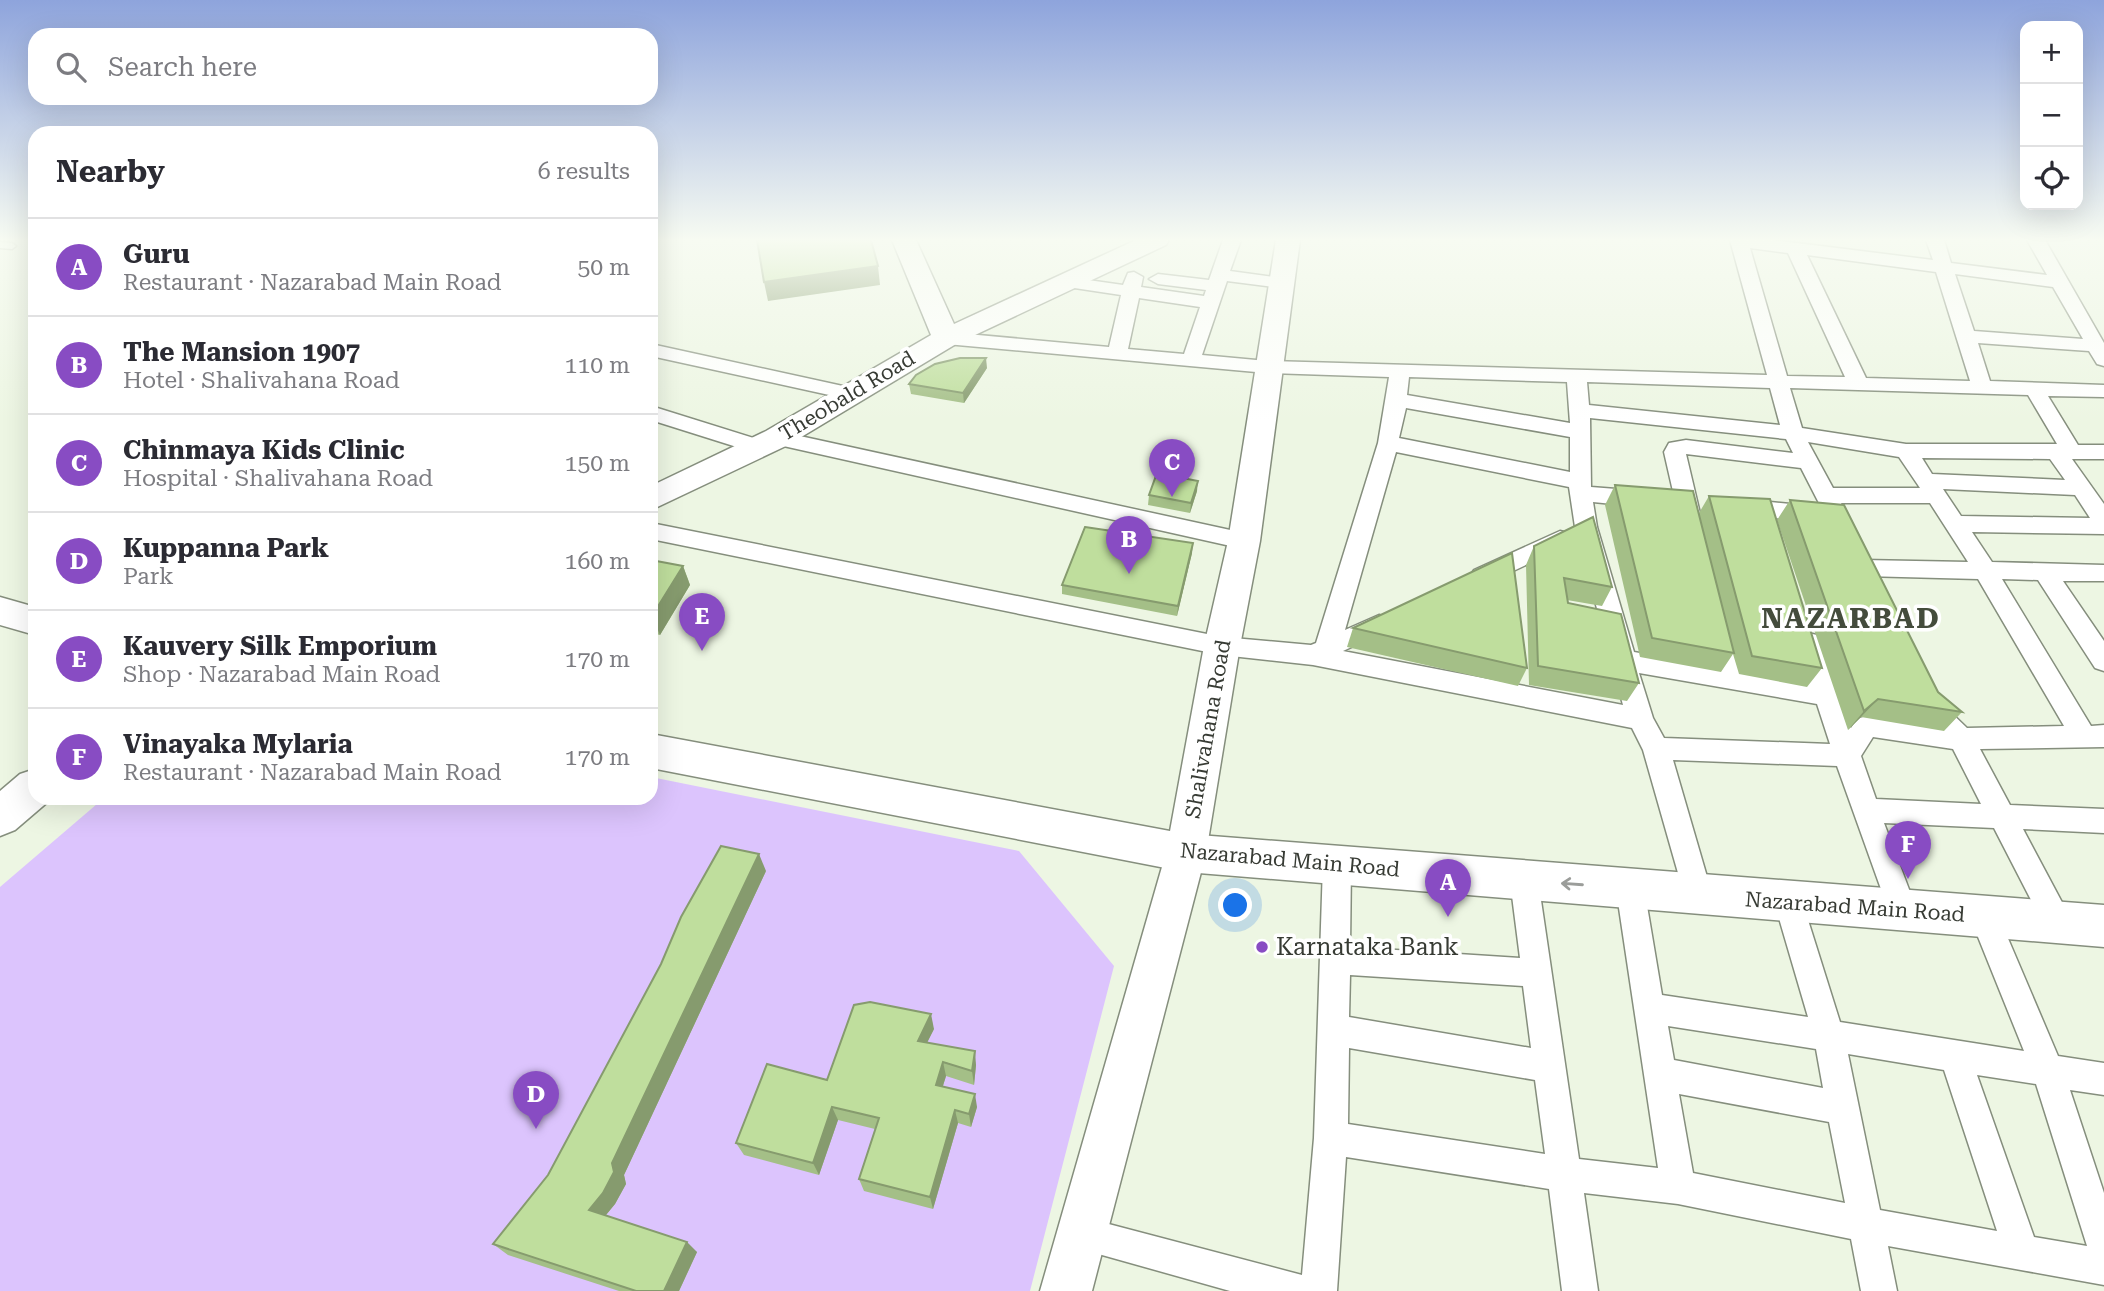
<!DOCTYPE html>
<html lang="en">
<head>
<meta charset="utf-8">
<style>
	:root { --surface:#fff; --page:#f2f2f3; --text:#2b2b33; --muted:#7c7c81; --line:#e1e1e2; --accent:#884cc3 }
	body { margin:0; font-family:"Roboto Serif",serif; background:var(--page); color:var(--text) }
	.controls { position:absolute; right:21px; top:21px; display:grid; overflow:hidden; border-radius:14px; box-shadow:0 7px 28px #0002 }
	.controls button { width:63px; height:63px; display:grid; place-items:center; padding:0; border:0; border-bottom:2px solid var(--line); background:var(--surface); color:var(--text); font:35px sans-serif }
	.you { position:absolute; left:1236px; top:906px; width:24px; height:24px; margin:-18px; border:5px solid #fff; border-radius:50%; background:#1a73e8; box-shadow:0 0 0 10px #1a73e833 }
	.badge { display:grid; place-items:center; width:46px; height:46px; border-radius:50%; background:var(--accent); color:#fff; font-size:23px; font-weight:700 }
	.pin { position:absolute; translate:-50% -58px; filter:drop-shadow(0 2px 4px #0008) }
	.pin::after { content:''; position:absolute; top:37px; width:24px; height:21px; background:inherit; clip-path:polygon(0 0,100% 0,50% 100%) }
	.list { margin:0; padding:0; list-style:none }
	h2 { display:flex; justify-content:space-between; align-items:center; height:91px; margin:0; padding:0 28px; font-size:30px }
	h2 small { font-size:23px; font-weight:400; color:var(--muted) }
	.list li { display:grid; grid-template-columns:46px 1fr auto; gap:21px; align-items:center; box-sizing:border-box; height:98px; padding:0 28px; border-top:2px solid var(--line) }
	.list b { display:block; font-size:26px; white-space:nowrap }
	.list p { margin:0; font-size:23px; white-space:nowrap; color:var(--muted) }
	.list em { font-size:23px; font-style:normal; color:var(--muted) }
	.icon { flex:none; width:38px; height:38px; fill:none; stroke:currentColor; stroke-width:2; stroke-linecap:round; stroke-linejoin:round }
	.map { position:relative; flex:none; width:2104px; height:1291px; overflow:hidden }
	.search { position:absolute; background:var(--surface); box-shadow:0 7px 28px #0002; left:28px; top:28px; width:630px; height:77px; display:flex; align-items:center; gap:18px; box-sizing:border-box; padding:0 24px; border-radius:21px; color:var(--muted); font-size:26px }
	.panel { position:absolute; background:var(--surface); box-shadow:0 7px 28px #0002; left:28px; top:126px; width:630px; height:679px; border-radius:21px }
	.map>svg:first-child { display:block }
</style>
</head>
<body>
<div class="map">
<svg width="2104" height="1291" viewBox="0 0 2104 1291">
	<rect width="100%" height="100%" fill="#edf6e3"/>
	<path fill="#dcc4fd" d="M651,777L1019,851L1114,966L1030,1291H0V887L104,798H651Z"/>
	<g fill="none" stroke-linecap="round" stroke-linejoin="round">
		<defs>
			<path id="lane" d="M0,242L12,243L16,246L12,249L0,248Z"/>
			<g id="street">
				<path d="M1223,240H1241L1230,271L1281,278L1290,283L1281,288L1227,281L1202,355L1267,361L1767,375L1730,240H1773L1933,260L1926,240H1944L1951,263L2047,275L2027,240H2045L2104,343V366L2097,364L2089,351L1978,343L1990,381L2104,385V397L2048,396L2078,445H2104V459H2072L2104,504V534L1972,532L1992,562L2104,565V581H2063L2104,641V671L2095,668L2038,580L2002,579L2091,726L2104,725V747L1980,749L2010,805L2104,809V833L2023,829L2073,923L2068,933L2058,936L2048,933L1994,828L1884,823L1916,908L1911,917L1901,921L1891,917L1837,766L1673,760L1712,894L1708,903L1698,907L1688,903L1684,894L1643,750L1632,728L1313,665L1222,655L651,539V523L1222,637L1311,645L1316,643L1378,443L1389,377L1267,373L946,344L936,338L946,332L1109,347L1121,295L1061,286L1058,282L1061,278L1067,277L1123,285L1128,273L1134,272L1143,277L1141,287L1204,296L1206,290L1158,284L1149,279L1158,274L1209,280ZM1750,248L1788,253L1845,377L1787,376ZM1807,255L1936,272L1970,381L1866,378ZM1955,274L2053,287L2083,339L1974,331ZM1139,298L1200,307L1184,354L1128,349ZM1409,377L1567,382L1570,423L1407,395ZM1587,382L1770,388L1780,425L1589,405ZM1790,388L2028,395L2057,444H1906L1802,428ZM1406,408L1570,437V472L1399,438ZM1590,418L1786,439L1793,453L1686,440L1669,443L1664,452L1680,522L1683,528L1691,530L1699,528L1702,522L1686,454L1801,468L1821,507L1741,499L1733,502L1730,507L1733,512L1741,515L1817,522L1826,517L1838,540L1846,542L1854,540L1857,534L1841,503H1930L1968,562L1863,560L1855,562L1851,568L1855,574L1863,576L1978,579L2064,726L1967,728L1942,704L1937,695L1928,692L1919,695L1915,702L1922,717L1929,724L1866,716L1857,719L1851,728L1820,642L1817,635L1808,633L1799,635L1796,642L1810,683L1740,671L1727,625L1718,623L1709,625L1706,632L1714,666L1634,652L1597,527L1593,502L1642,507L1650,504L1653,499L1650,494L1642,491L1591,487ZM1808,442L1899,457L1920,488H1833ZM1396,452L1569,487L1575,527L1623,705L1343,651L1388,630L1391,624L1388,618L1379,615L1345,630ZM1922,458L2050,459L2065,480L1932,474ZM1943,489L2075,495L2090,518L1961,516ZM1639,673L1817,704L1830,744L1664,738L1653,718ZM1873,737L1953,749L1981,804L1876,799L1861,756Z"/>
				<path d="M651,344L852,388L859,390L862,394L859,398L852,400L651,356Z"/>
				<path d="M651,406L766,442L770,447L766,452L759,454L651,420Z"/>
				<path d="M777,431L1244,533L1252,535L1255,541L1252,547L1244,549L770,443L767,438L770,433Z"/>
				<path d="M1560,531L1568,533L1571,539L1568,545L1490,582L1482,584L1474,582L1470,576L1474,570Z"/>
				<path d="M1337,852L1347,856L1351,865L1350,947L1520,958L1510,880L1514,871L1524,867L1534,871L1538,880L1579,1159L1658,1168L1616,888L1620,879L1630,875L1640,879L1644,888L1662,995L1808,1017L1774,901L1778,892L1788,888L1798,892L1802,901L1840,1022L2024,1051L1970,917L1975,908L1985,904L1995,908L2058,1056L2104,1063V1095L2070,1090L2104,1193V1285L1888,1246L1897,1291H1861L1851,1239L1678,1204L1584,1193L1598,1291H1562L1549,1189L1346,1157L1337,1291H1230L1070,1246L1065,1234L1070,1222L1082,1217L1302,1275L1314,1138L1323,865L1327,856ZM1350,975L1523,986L1531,1048L1349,1017ZM1668,1026L1816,1049L1823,1088L1674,1060ZM1349,1048L1535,1080L1545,1154L1348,1124ZM1848,1054L1944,1070L1997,1231L1880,1210ZM1977,1075L2036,1084L2087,1246L2034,1237ZM1679,1094L1829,1122L1845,1203L1693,1173Z"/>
			</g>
			<g id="secondary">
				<path d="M892,240H916L954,324L1136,240H1169L1166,245L956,344L788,445L651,510V486L766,431L931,335Z"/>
				<path d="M1276,240H1300L1260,541L1240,646L1206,853L1092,1291H1040L1166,853L1204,646L1228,541Z"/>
			</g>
			<g id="primary">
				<path d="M0,597L35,607V635L0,625Z"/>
				<path d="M651,734L1186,834L2104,905V947L1186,872L651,768Z"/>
				<path d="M35,769V798L50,800L15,830L0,836V791L20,774Z"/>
			</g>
		</defs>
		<use href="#lane" stroke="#858e7d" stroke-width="3"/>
		<use href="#street" stroke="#858e7d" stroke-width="3"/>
		<use href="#secondary" stroke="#858e7d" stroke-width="3"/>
		<use href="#primary" stroke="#858e7d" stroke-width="3"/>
		<use href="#lane" fill="#fff" fill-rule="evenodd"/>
		<use href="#street" fill="#fff" fill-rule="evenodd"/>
		<use href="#secondary" fill="#fff" fill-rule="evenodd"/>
		<use href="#primary" fill="#fff" fill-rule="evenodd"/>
	</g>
	<g fill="#a4bf87">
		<path d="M987,368L964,403L911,394L909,384Z"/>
		<path d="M1615,485L1699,513L1709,496L1822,668L1807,687L1739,674L1733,654L1721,672L1640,657L1605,505Z"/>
		<path d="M1197,491L1190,513L1148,505L1149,495Z"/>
		<path d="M1790,500L1938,692L1962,712L1944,731L1861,717L1848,730L1777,520Z"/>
		<path d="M1534,546L1612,587L1602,606L1567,600L1568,603L1639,683L1627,701L1529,685L1526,565Z"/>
		<path d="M1192,553L1177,616L1062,594V585Z"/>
		<path d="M651,560L683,566L690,585L660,635L651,633Z"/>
		<path d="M1353,628L1527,668L1518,686L1347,647Z"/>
		<path d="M766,871L624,1175L626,1184L615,1204L606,1215L697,1252L679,1291H619L508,1255L493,1244L548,1175L661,964Z"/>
		<path d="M934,1029L927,1042L976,1065L974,1085L946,1076L943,1086L977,1107L971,1127L958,1123L933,1209L864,1191L859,1179L875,1129L838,1120L819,1175L744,1155L736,1143Z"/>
	</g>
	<g fill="#869b6e">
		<path d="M878,266L880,285L768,301L764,282Z"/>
		<path d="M986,358L987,368L964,403L963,393Z"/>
		<path d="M1198,481L1197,491L1190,513L1191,503Z"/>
		<path d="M1193,543L1192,553L1177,616L1178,606Z"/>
		<path d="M683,566L690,585L660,635L652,616Z"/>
		<path d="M1878,699L1861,717L1848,730L1864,711Z"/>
		<path d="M759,854L766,871L624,1175L626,1184L615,1204L601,1221L589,1210Z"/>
		<path d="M931,1014L934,1029L921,1055L918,1041Z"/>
		<path d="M975,1051L976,1065L974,1085L972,1071Z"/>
		<path d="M943,1062L946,1076L939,1098L936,1085Z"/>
		<path d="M975,1094L977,1107L971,1127L969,1114Z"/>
		<path d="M832,1107L838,1120L819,1175L813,1163Z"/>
		<path d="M955,1110L958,1123L933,1209L930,1197Z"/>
		<path d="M687,1242L697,1252L679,1291H664Z"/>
	</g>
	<g fill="#bfde9d" stroke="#869b6e" stroke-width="2">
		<path d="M757,240H871L878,266L764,282Z"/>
		<path d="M960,358H986L963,393L909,384L916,375L935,364Z"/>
		<path d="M1157,473L1198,481L1191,503L1149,495Z"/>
		<path d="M1615,485L1693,491L1734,653L1652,638Z"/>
		<path d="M1709,496L1770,499L1822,668L1752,656Z"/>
		<path d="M1790,500L1844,505L1938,692L1962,712L1878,699L1864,711Z"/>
		<path d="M1593,517L1612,587L1564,578L1568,603L1621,614L1639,683L1538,666L1534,546Z"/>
		<path d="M1085,527L1193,543L1178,606L1062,585Z"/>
		<path d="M1512,553L1527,668L1353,628Z"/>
		<path d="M651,560L683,566L652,616L651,615Z"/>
		<path d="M721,846L759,854L612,1163L614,1172L603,1193L589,1210L687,1242L664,1291H636L493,1244L548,1175L661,964L681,917Z"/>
		<path d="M870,1002L931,1014L918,1041L975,1051L972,1071L943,1062L936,1085L975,1094L969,1114L955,1110L930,1197L859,1179L879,1118L832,1107L813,1163L736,1143L767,1064L827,1080L854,1005Z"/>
	</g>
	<defs><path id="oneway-shaft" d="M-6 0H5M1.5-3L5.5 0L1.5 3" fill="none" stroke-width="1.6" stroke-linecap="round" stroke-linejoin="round" transform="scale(1.75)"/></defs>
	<use stroke="#9b9d9a" href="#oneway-shaft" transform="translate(1572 884) rotate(-176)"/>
	<linearGradient id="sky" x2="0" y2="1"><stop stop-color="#8ea4dc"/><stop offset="0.57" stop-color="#f7fbf2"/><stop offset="1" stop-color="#f7fbf2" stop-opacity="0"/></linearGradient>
	<rect width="2104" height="421" fill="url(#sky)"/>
	<circle fill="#884cc3" stroke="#fff" stroke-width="2.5" cx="1262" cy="947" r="7"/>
	<g text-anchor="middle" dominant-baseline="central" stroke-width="7" stroke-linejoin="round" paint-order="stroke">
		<g font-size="21" fill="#373b34" stroke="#fff">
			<text transform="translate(847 396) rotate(-31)">Theobald Road</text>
			<text transform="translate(1208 729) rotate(-80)">Shalivahana Road</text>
			<text transform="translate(1290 860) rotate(5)">Nazarabad Main Road</text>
			<text transform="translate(1855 907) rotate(4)">Nazarabad Main Road</text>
		</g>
		<g font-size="24" fill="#373b34" stroke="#fff" text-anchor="start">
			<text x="1276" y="947">Karnataka Bank</text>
		</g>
		<g font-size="28" font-weight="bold" letter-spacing="2" fill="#444c3c" stroke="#fff">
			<text x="1851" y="618">NAZARBAD</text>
		</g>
	</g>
</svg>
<div class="controls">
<button>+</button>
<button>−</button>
<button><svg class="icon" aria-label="locate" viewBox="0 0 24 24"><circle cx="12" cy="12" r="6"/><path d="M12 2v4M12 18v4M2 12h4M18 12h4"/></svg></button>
</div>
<div class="you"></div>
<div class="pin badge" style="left:1448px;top:917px">A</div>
<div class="pin badge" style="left:1129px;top:574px">B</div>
<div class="pin badge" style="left:1172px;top:497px">C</div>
<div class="pin badge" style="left:536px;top:1129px">D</div>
<div class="pin badge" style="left:702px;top:651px">E</div>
<div class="pin badge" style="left:1908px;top:879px">F</div>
<div class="search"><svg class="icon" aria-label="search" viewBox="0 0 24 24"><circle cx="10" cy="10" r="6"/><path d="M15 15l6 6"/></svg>Search here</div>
<section class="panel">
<h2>Nearby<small>6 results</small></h2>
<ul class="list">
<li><span class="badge">A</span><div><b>Guru</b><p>Restaurant · Nazarabad Main Road</p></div><em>50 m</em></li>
<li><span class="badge">B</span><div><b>The Mansion 1907</b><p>Hotel · Shalivahana Road</p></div><em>110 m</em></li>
<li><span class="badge">C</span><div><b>Chinmaya Kids Clinic</b><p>Hospital · Shalivahana Road</p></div><em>150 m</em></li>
<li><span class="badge">D</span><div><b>Kuppanna Park</b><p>Park</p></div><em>160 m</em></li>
<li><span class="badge">E</span><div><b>Kauvery Silk Emporium</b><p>Shop · Nazarabad Main Road</p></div><em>170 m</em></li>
<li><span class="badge">F</span><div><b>Vinayaka Mylaria</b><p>Restaurant · Nazarabad Main Road</p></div><em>170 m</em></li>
</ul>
</section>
</div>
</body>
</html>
